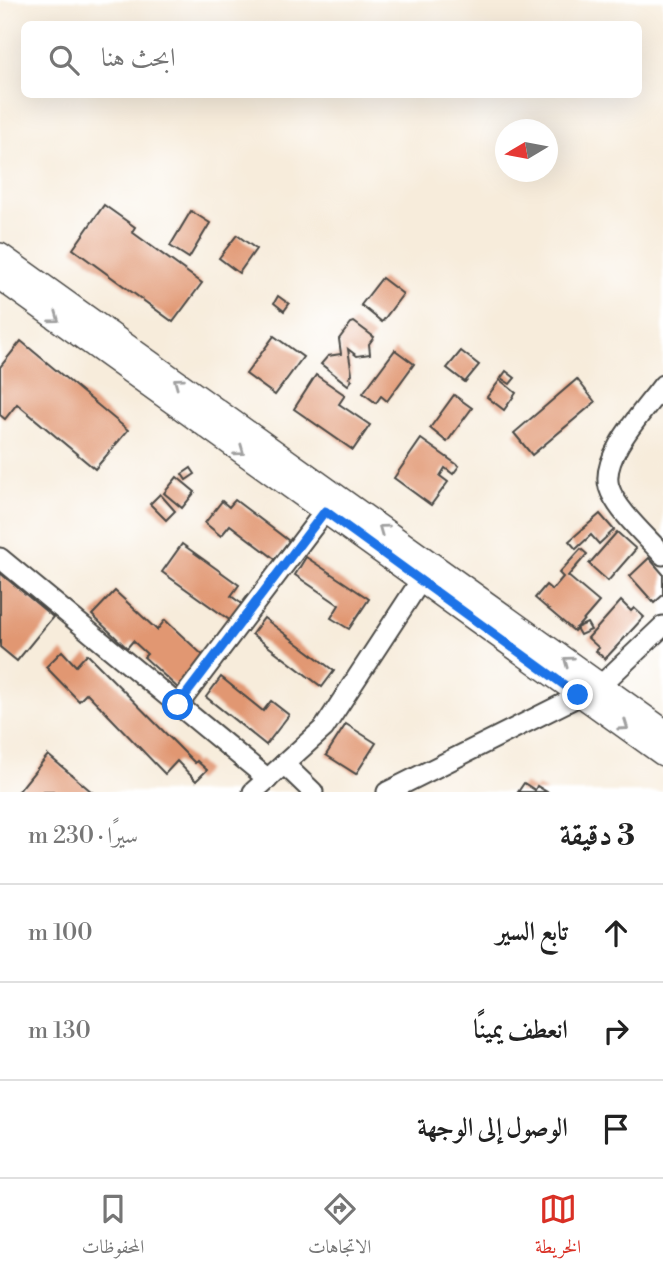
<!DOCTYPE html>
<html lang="ar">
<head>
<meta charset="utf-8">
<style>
	:root { --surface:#fff; --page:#f2f2f2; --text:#222; --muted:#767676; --line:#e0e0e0; --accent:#d93025 }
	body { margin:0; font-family:"Libre Bodoni",Amiri,serif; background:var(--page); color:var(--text); direction:rtl }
	.compass { position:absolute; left:495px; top:119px; width:63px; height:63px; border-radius:50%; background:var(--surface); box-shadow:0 7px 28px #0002; rotate:260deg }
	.stop { position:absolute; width:21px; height:21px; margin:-16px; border:5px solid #1a73e8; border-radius:50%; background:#fff }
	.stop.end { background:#1a73e8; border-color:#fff; box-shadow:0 2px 7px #0008 }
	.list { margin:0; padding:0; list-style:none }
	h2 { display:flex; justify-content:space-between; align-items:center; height:91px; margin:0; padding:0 28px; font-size:30px }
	h2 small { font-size:23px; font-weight:400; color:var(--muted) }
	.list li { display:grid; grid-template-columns:46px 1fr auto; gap:21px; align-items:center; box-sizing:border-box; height:98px; padding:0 28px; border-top:2px solid var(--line) }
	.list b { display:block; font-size:26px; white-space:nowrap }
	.list em { font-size:23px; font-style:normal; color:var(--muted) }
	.icon { flex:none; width:38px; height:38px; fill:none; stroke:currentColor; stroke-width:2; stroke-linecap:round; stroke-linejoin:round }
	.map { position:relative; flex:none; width:663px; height:792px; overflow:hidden; direction:ltr }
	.search { position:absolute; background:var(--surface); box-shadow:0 7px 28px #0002; left:21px; right:21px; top:21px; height:77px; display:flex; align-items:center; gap:18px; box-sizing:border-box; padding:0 24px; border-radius:10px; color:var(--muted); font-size:26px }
	.sheet { height:385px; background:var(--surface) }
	nav { display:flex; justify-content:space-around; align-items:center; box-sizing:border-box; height:98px; border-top:2px solid var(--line); background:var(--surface); font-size:19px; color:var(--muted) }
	nav a { display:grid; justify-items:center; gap:4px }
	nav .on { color:var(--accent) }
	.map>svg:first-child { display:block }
</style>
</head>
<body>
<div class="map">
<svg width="663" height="792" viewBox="0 0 663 792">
	<rect width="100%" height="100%" fill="#fff"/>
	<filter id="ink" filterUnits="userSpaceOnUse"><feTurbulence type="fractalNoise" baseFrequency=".0143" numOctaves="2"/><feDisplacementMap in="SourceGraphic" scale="14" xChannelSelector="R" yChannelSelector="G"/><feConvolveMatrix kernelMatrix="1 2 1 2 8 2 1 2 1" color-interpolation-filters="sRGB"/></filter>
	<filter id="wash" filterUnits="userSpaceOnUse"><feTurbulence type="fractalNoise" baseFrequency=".00686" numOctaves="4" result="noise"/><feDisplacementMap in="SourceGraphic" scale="28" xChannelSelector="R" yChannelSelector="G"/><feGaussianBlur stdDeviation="1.57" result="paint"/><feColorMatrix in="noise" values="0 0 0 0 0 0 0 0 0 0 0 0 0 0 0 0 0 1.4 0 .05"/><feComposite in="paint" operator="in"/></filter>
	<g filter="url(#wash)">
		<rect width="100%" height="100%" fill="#f7ecdb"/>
		<g id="blocks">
			<g fill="#e19772">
				<path d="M104,205L135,227L132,232L202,283L173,322L73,249Z"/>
				<path d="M191,211L210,223L189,258L170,246Z"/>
				<path d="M237,235L256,249L239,273L219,258Z"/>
				<path d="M382,278L403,294L382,322L361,305Z"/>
				<path d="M278,296L289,304L284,311L274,303Z"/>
				<path d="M354,322L374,337L369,344L370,354L357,356L348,349L352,374L349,378L352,380L348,385L321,364L328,356L341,354L339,339L351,323Z"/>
				<path d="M274,336L303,357L275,395L246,374Z"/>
				<path d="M21,341L128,430L95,469L17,404L5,419L0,415V367Z"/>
				<path d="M395,350L414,364L387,401L381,396L376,403L363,393Z"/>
				<path d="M461,351L479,365L465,382L447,368Z"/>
				<path d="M506,371L515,378L510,384L501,378Z"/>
				<path d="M316,375L345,395L339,404L370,425L353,450L294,409Z"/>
				<path d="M577,379L595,402L532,455L514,433Z"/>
				<path d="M500,380L516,393L504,410L487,397Z"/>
				<path d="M454,395L472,408L447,442L430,428Z"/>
				<path d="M421,439L459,466L453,474L445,468L440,476L448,482L431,505L394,478Z"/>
				<path d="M191,468L195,474L186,480L182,474Z"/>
				<path d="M177,477L195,492L182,508L164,493Z"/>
				<path d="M160,494L175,511L166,520L150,504Z"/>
				<path d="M235,500L289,541L275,559L230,525L221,536L205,523L222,501L229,507Z"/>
				<path d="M600,514L614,530L599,544L591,535L576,549L569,541Z"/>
				<path d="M617,532L636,549L608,581L589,564Z"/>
				<path d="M182,544L239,585L231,596L242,604L231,621L162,572Z"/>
				<path d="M581,549L587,554L568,576L599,602L574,631L535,598L546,585L552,590L563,577L559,573Z"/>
				<path d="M306,557L369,599L349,629L331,618L339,605L295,575Z"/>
				<path d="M649,558L663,574V595L654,603L630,576Z"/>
				<path d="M0,573L53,617L17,661L0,647Z"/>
				<path d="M115,591L157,630L165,620L207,659L179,689L144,657L147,654L133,641L127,648L92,615Z"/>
				<path d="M621,601L631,611L634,608L644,617L605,659L596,651L599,648L588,638Z"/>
				<path d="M264,618L334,671L322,687L252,634Z"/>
				<path d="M587,623L591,630L580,635L576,628Z"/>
				<path d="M62,651L76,666L87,654L195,763L197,761L207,770L196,781L177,761L165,774L87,693L79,701L46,667Z"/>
				<path d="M221,677L263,711L271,701L289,715L266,745L206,697Z"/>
				<path d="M346,724L376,743L356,774L326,755Z"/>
				<path d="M48,755L92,792H18Z"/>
				<path d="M524,783L535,790L537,786L547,792H518Z"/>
			</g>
		</g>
	</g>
	<g filter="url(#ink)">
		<use href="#blocks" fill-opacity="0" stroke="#4a4845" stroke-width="2"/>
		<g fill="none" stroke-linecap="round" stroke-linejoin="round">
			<defs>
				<g id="minor">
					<path d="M663,385C645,410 600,456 609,487C616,510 647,537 663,555"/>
					<path d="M0,558L268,779"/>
					<path d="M178,705L325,511"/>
					<path d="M284,764L313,792"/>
					<path d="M253,792L324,728L421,580"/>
					<path d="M387,792L601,685L663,626"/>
				</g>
				<g id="major">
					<path d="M0,255L663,730"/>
					<path d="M0,278L663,754"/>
				</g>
			</defs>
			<use href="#minor" stroke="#4a4845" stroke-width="23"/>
			<use href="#major" stroke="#4a4845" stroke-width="26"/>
			<use href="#minor" stroke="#fff" stroke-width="19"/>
			<use href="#major" stroke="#fff" stroke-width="23"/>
		</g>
		<defs><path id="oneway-chevron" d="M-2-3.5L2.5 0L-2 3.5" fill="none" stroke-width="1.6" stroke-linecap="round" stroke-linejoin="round" transform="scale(1.75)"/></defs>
		<g stroke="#a0a0a0">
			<use href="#oneway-chevron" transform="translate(55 318) rotate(36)"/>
			<use href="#oneway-chevron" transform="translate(178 382) rotate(-144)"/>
			<use href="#oneway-chevron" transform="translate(240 451) rotate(36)"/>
			<use href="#oneway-chevron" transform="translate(383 529) rotate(-144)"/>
			<use href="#oneway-chevron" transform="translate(568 661) rotate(-144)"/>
			<use href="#oneway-chevron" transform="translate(624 726) rotate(35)"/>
		</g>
	</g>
	<g fill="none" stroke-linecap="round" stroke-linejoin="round" filter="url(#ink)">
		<path stroke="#1a73e8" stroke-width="9" d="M178,705L325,511L578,695"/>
	</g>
</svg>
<svg class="compass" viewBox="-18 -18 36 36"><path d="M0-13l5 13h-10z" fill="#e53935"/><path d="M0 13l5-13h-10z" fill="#767676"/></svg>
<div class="stop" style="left:178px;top:705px"></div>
<div class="stop end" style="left:578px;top:695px"></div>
<div class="search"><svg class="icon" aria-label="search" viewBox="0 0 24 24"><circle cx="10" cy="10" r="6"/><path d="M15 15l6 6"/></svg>ابحث هنا</div>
</div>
<section class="sheet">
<h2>3 دقيقة<small>سيرًا · 230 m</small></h2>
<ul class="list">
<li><svg class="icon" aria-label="ahead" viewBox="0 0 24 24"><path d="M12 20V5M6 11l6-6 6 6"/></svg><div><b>تابع السير</b></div><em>100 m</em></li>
<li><svg class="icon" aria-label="right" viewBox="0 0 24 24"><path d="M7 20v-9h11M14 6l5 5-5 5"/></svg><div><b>انعطف يمينًا</b></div><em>130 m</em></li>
<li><svg class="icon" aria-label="arrive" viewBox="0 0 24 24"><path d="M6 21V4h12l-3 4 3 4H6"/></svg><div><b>الوصول إلى الوجهة</b></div></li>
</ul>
</section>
<nav>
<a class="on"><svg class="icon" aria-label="map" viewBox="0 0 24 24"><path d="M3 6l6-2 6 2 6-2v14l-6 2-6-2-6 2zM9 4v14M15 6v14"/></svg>الخريطة</a>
<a><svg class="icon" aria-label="directions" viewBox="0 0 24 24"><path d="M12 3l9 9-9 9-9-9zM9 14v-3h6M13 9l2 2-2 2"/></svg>الاتجاهات</a>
<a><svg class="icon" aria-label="saved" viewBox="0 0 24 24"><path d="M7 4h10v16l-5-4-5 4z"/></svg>المحفوظات</a>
</nav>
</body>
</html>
